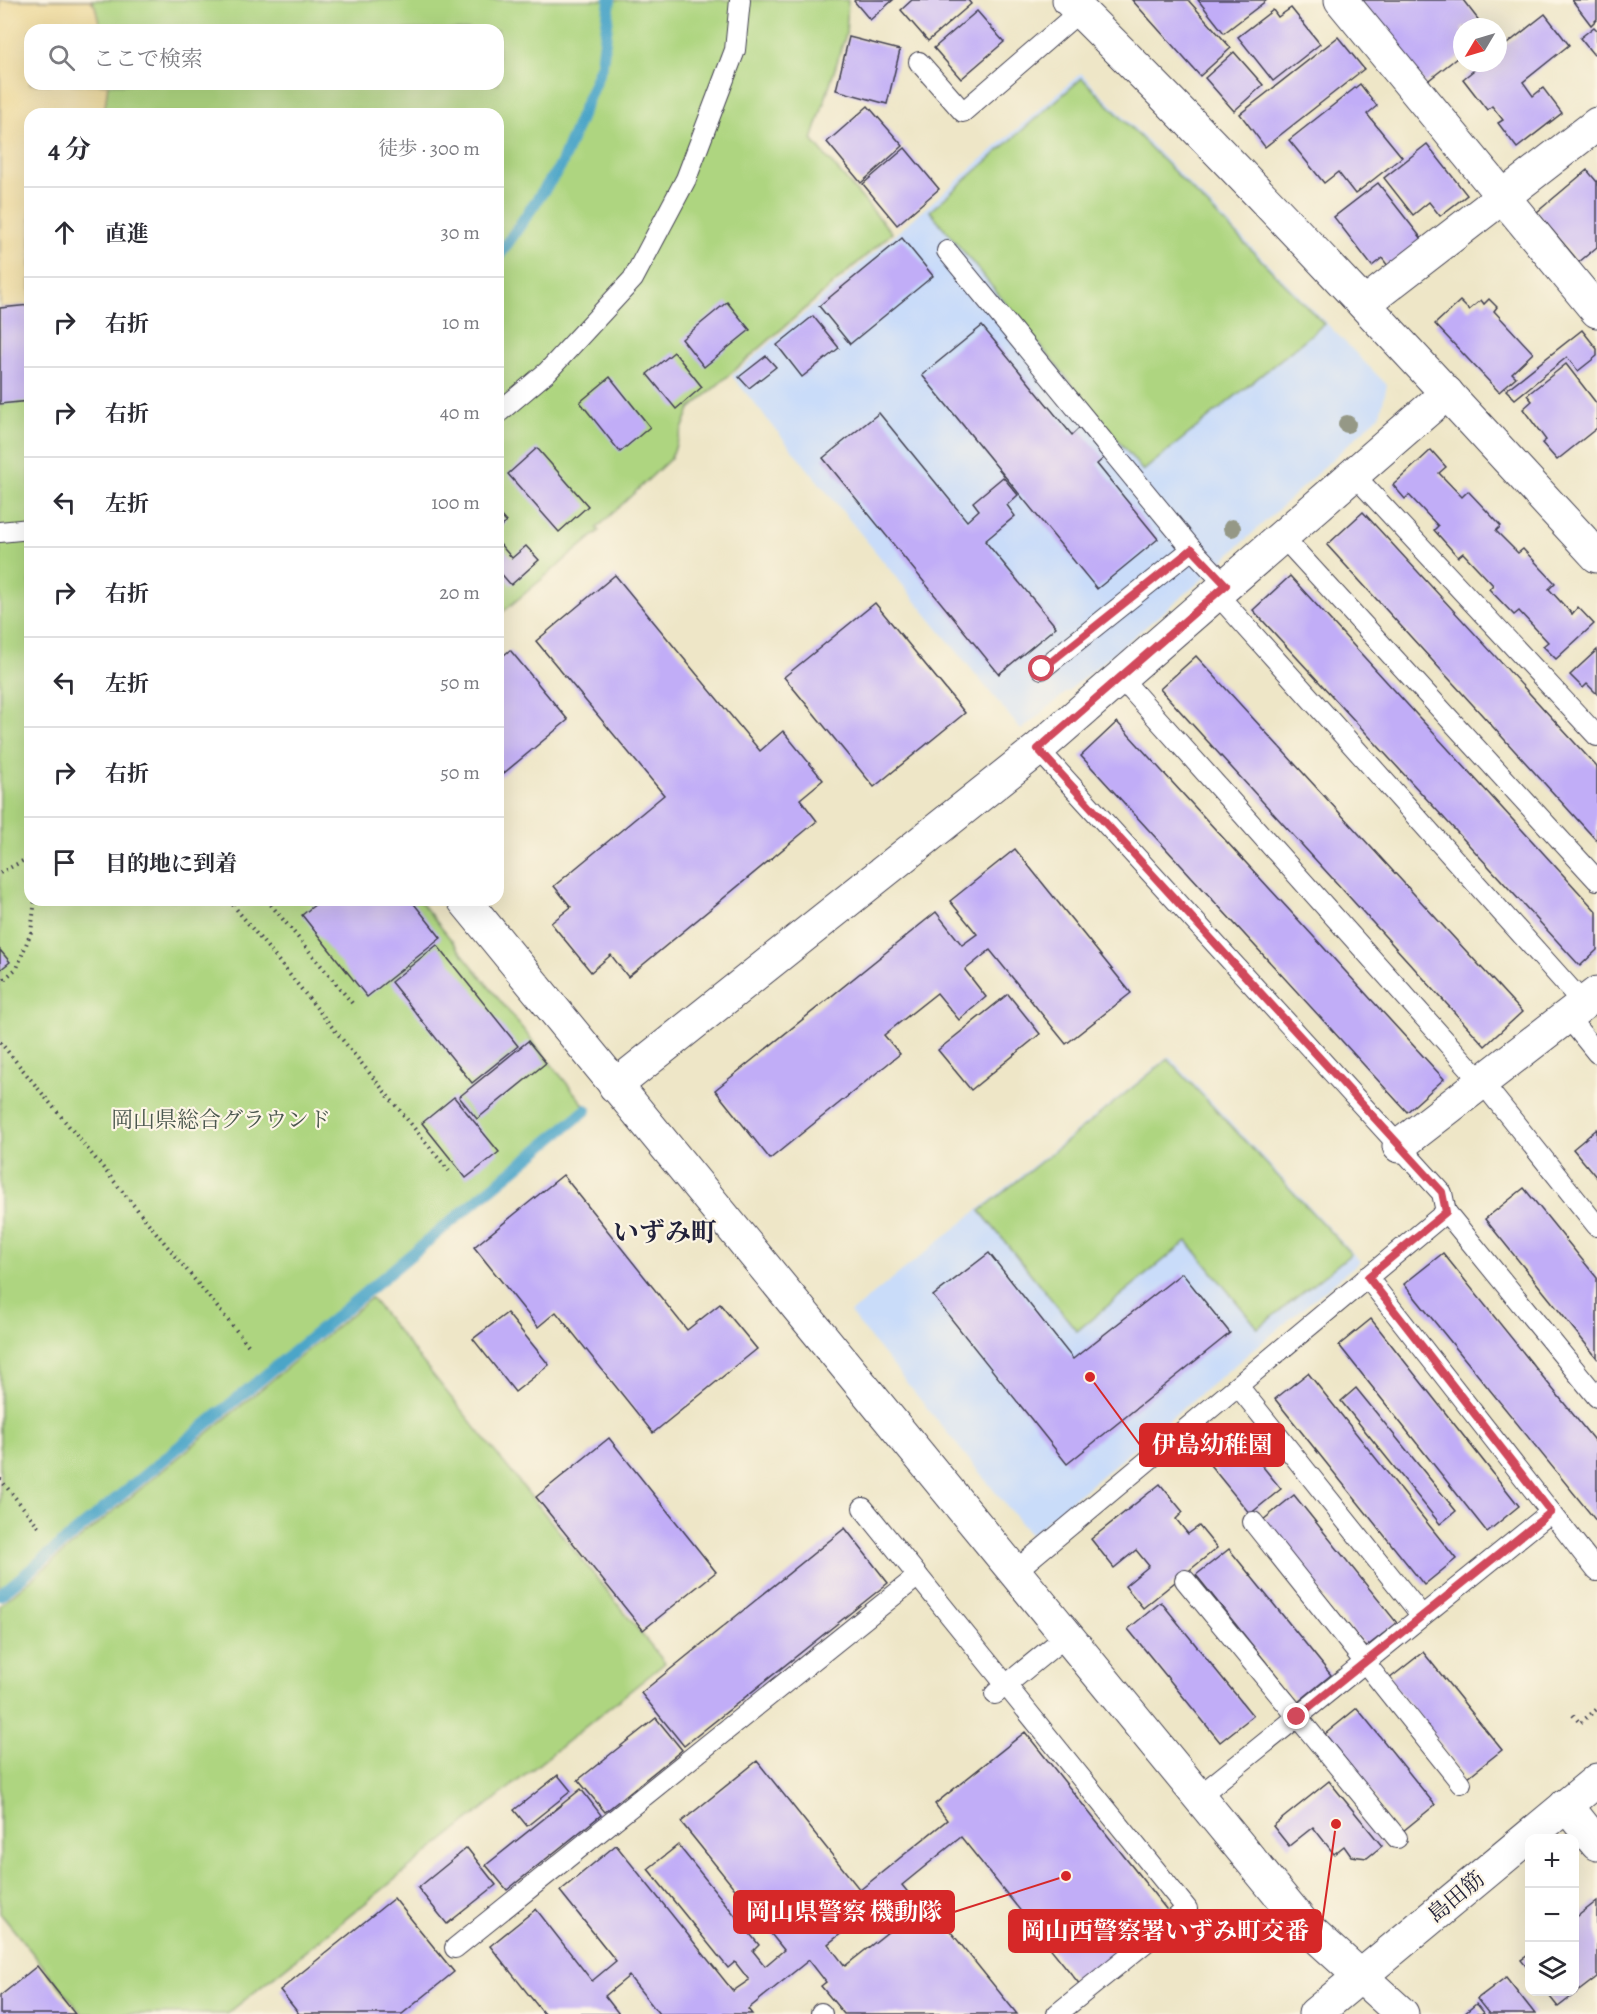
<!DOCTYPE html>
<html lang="ja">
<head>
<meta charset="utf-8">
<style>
	:root { --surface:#fff; --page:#f2f2f3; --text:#2b2b33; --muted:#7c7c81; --line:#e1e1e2 }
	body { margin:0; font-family:Alegreya,"Noto Serif JP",serif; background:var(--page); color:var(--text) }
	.controls { position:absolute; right:18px; bottom:18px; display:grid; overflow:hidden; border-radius:12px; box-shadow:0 6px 24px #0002 }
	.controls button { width:54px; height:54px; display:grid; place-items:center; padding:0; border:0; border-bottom:2px solid var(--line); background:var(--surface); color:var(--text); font:30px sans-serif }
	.compass { position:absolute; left:1453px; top:18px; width:54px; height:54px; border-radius:50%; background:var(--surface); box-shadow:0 6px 24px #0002; rotate:232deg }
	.stop { position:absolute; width:18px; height:18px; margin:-14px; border:4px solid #d1495b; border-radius:50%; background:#fff }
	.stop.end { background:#d1495b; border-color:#fff; box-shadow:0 2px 6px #0008 }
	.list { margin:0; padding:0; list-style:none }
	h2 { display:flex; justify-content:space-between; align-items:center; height:78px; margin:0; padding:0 24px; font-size:26px }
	h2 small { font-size:20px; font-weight:400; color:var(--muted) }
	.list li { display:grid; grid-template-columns:39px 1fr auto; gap:18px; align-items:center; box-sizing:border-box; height:90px; padding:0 24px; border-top:2px solid var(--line) }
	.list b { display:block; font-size:22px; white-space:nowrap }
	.list em { font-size:20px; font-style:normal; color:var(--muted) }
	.icon { flex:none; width:33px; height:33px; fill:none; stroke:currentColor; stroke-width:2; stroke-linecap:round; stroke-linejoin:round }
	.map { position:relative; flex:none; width:1597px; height:2014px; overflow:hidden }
	.search { position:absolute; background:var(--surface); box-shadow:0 6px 24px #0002; left:24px; top:24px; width:480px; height:66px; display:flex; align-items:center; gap:15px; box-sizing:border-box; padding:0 21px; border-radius:18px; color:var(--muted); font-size:22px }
	.panel { position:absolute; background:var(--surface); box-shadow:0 6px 24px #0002; left:24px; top:108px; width:480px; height:798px; border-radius:18px }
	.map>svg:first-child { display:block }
</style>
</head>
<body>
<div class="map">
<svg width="1597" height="2014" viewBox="0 0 1597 2014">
	<rect width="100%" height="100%" fill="#fcf5e5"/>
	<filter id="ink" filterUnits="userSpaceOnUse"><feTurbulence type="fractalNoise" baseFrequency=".0167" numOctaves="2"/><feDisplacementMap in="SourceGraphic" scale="12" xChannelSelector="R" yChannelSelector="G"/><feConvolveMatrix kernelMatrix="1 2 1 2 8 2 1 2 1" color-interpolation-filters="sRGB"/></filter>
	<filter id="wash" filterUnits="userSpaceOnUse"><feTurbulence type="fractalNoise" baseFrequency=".008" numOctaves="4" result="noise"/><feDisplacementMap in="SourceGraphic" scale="24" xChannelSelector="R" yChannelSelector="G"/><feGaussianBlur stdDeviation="1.35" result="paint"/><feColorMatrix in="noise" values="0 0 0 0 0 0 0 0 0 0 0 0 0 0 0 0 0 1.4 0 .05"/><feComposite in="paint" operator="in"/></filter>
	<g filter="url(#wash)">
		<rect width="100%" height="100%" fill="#eee6c7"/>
		<g fill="#c9dcf9">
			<path d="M1081,73L1387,385L1380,415L1202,580L1021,730L732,376Z"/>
			<path d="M1169,1056L1360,1261L1030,1535L850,1313Z"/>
		</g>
		<g fill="#aed580" stroke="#687c5e" stroke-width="1.5" fill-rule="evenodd">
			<path d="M0,0H848L846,34L812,140L892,233L690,409L671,458L597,528L599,531L498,616V114H30V900H419L585,1106L0,1590ZM30,30H498V84H30Z"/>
			<path d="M1082,78L1324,324L1143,471L930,211Z"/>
			<path d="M1168,1059L1351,1254L1258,1328L1187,1241L1077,1331L980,1211Z"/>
			<path d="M371,1298L665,1663L227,2014H82L0,1913V1605Z"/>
		</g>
		<path fill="#eeda9e" stroke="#887e6c" stroke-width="1.5" d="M0,0H91L95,6L101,30H30V84H108L104,114H30V305L0,308Z"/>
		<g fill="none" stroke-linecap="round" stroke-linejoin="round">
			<g stroke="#4ba5c8" stroke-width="12">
				<path d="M498,257L561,165L602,64L610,0"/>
				<path d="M0,1595L586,1110"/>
			</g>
		</g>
		<g id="blocks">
			<g fill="#c1adf7" fill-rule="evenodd">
				<path d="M855,0H893L870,20L854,1Z"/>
				<path d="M912,0H968L971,4L928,41L901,10Z"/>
				<path d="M1132,0H1188L1231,48L1200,76Z"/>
				<path d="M1198,0H1267L1224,33Z"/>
				<path d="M1359,0H1463L1484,27H1462V54L1425,83Z"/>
				<path d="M1572,0H1597V19L1591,25Z"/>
				<path d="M1291,8L1320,44L1273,81L1238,37L1273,10L1278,17Z"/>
				<path d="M977,11L1004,42L961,79L934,48Z"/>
				<path d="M1545,14L1569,45L1523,82L1533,96L1543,88L1562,113L1517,148L1498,123L1503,120L1492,106L1487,110L1463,79L1483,63H1498V51Z"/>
				<path d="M1594,27L1597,30V51L1593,54L1580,38Z"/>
				<path d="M849,37L900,50L887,104L836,90Z"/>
				<path d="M1338,37L1364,69L1265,147L1240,114Z"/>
				<path d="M1234,52L1263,85L1234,111L1205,78Z"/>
				<path d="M1360,84L1377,106L1367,114L1402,157L1355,194L1338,172L1324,183L1289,140Z"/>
				<path d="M868,106L903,146L861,183L827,142Z"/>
				<path d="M1427,144L1467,195L1440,216L1429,202L1413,215L1384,178Z"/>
				<path d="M905,148L939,189L897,225L863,184Z"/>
				<path d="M1587,170L1597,182V247L1579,262L1537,212Z"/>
				<path d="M1378,183L1422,239L1388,266L1382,258L1372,266L1334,217Z"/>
				<path d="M902,238L933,276L850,344L819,306Z"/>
				<path d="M1489,299L1497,307L1494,311L1533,353L1512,373L1516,377L1499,392L1435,324L1460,301L1469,310L1481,300L1484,304Z"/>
				<path d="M727,302L750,330L704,367L682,339Z"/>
				<path d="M30,305V401L0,404V308Z"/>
				<path d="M813,316L839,348L802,377L777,345Z"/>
				<path d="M982,326L1072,435L1079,428L1104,458L1097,464L1158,539L1097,589L922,375Z"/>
				<path d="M1582,330L1597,349V356L1578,371L1567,357L1515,399L1506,390Z"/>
				<path d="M674,352L702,387L676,409L647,374Z"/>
				<path d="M766,356L776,367L749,388L739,377Z"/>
				<path d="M1566,364L1597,404V428L1557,460L1542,443L1546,440L1523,409L1532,401L1527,395Z"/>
				<path d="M610,377L650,427L620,452L580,402Z"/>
				<path d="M879,413L967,521L979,510L973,502L1003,477L1018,495L1007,505L1015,516L985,541L1056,627L999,674L823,458Z"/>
				<path d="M537,448L588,506L559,532L508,474Z"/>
				<path d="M1431,450L1446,467L1439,473L1462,497L1468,491L1501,526L1496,531L1518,553L1523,549L1555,583L1549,589L1572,614L1578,607L1594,624L1556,659L1543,646L1548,642L1519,611L1514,615L1489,589L1493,585L1463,553L1458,557L1434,530L1438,526L1409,495L1405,499L1393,485Z"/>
				<path d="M1363,512L1597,767V841L1327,545Z"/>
				<path d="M498,513L506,522L498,530Z"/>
				<path d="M498,542L512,558L526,546L539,560L511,585L498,570Z"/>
				<path d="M615,575L760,751L783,731L823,780L800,799L817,821L628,977L611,955L591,972L551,923L571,907L554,886L664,795L536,641Z"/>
				<path d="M1290,576L1597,912V950L1580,966L1253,610Z"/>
				<path d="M875,603L965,713L874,787L784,677Z"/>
				<path d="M510,650L568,720L498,778V660Z"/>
				<path d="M1597,650V694L1587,684L1583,688L1570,675Z"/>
				<path d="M1196,656L1522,1012L1485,1046L1160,689Z"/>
				<path d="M1117,722L1444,1079L1407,1112L1081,756Z"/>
				<path d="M1015,849L1131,993L1066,1044L990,950L965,970L986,997L959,1020L937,993L884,1035L900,1054L770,1159L715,1090L936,912L962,945L977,934L950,901Z"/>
				<path d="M321,900H411L441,938L367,997L302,915Z"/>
				<path d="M437,945L518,1046L472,1083L391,982Z"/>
				<path d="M0,950L10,962L0,970Z"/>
				<path d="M1008,994L1040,1034L971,1090L938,1050Z"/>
				<path d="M528,1041L546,1063L477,1119L459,1097Z"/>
				<path d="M454,1097L499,1152L466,1178L422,1123Z"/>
				<path d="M1597,1129V1178L1573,1149Z"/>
				<path d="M563,1175L687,1330L720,1304L757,1349L653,1433L556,1312L538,1327L474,1247Z"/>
				<path d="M1524,1188L1597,1278V1358L1485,1219Z"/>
				<path d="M989,1253L1073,1359L1182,1273L1230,1333L1067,1464L933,1296Z"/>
				<path d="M1443,1253L1597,1444V1522L1404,1284Z"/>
				<path d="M507,1313L549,1365L515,1392L473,1339Z"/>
				<path d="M1371,1319L1519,1506L1487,1532L1339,1345Z"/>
				<path d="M1308,1373L1456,1559L1424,1585L1275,1399Z"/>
				<path d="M1356,1388L1456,1511L1440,1524L1341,1401Z"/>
				<path d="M1237,1435L1281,1489L1250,1514L1206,1460Z"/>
				<path d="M609,1438L716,1572L643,1630L536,1497Z"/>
				<path d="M1160,1484L1183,1512L1176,1519L1188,1534L1199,1526L1217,1548L1143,1608L1125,1586L1149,1566L1136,1550L1114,1568L1091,1539Z"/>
				<path d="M1294,1495L1397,1623L1366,1647L1263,1520Z"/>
				<path d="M845,1528L888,1583L684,1746L641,1693Z"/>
				<path d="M1229,1549L1331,1675L1298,1702L1196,1575Z"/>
				<path d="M1161,1602L1253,1716L1220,1742L1128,1629Z"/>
				<path d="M1423,1652L1502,1750L1468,1777L1389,1679Z"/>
				<path d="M1357,1708L1435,1805L1403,1831L1325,1734Z"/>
				<path d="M656,1718L682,1750L605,1812L578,1780Z"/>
				<path d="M1025,1732L1170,1914L1081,1986L961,1837L902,1885L920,1907L926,1901L1017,2014H844L821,1986L826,1982L809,1960L748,2009L752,2014H659L629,1976L605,1996L619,2014H544L490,1946L536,1909L592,1981L616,1961L560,1891L616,1845L733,1991L749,1980L735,1962L728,1968L648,1869L678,1845L759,1945L753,1951L765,1966L784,1950L681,1822L757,1761L860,1890L947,1820L935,1804ZM886,1898L903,1920L845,1966L828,1944Z"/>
				<path d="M558,1775L571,1791L527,1826L514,1810Z"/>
				<path d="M1329,1781L1382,1846L1367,1858L1351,1856L1344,1846L1334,1854L1313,1827L1289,1846L1273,1826Z"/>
				<path d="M581,1789L601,1815L507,1890L486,1865Z"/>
				<path d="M467,1848L496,1885L447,1924L418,1888Z"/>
				<path d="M394,1898L454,1972L402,2014H299L280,1990Z"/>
				<path d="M1597,1901V1977L1558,2007L1546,1992H1574V1919Z"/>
				<path d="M1530,1954V1971L1521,1960Z"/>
				<path d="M37,1966L75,2014H0V1996Z"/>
				<path d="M1506,1977L1535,2014H1489L1477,1999Z"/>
				<path d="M1476,2004L1484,2014H1464Z"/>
			</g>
		</g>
	</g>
	<g filter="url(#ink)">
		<use href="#blocks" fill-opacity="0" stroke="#413f50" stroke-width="1.5"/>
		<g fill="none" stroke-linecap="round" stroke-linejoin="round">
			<defs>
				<g id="service">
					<path d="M919,62L963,112L1080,11"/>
					<path d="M947,251L1192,549L1226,585"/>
					<path d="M498,413L547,372L633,279L686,179L735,50L740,0"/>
					<path d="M1353,474L1597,736"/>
					<path d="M0,532L30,529"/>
					<path d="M1282,536L1597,880"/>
					<path d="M1216,593L1583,1003"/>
					<path d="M1042,669L1192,549"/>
					<path d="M1120,677L1482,1082L1597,1226"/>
					<path d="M1038,749L1442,1193L1446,1212L1597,1397"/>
					<path d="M1567,1016L1597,1053"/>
					<path d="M1367,1277L1597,1571"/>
					<path d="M1238,1386L1422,1616"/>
					<path d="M863,1508L1187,1909L1057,2014"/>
					<path d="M1253,1522L1461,1783"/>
					<path d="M1013,1573L1446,1212"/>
					<path d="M1185,1580L1397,1838"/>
					<path d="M995,1694L1066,1636"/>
					<path d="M1198,1797L1551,1512"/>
					<path d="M455,1948L918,1576"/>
					<path d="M821,2013L822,2014"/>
				</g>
				<g id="minor">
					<path d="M1069,0C1251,180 1424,368 1597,556"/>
					<path d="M1341,0L1597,311"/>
					<path d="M1364,304L1597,124"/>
					<path d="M464,900L1304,1925L1402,2014"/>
					<path d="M615,1086L1038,749L1447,393"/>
					<path d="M1399,1146L1597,993"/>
					<path d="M1566,1805L1597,1844"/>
				</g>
				<path id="tertiary" d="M1315,2014L1597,1780"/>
			</defs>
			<use href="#service" stroke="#413f50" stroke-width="22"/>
			<use href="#minor" stroke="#413f50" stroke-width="35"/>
			<use href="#tertiary" stroke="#413f50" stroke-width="35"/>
			<g stroke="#413f50" stroke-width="4" stroke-dasharray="1.5 4.5" stroke-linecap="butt">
				<path d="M26,861L30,870"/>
				<path d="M0,873L30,857"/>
				<path d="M229,900L449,1171"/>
				<path d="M267,900L352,1003"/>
				<path d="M0,983L17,968L31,932L35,900"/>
				<path d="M0,1042L249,1346"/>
				<path d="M0,1479L39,1527"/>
				<path d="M1573,1715L1580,1723L1597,1709"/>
			</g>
			<use href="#service" stroke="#fff" stroke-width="20"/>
			<use href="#minor" stroke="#fff" stroke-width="33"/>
			<use href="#tertiary" stroke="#fff" stroke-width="33"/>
		</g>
		<g fill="#959886">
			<circle cx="1347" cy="424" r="9"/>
			<circle cx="1232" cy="528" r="9"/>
		</g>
	</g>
	<g fill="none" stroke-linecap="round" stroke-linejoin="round" filter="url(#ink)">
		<path stroke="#d1495b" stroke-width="8" d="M1042,669L1192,549L1226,585L1038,749L1442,1192L1446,1212L1368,1277L1551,1512L1297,1717"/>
	</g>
	<g text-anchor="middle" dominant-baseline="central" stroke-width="4.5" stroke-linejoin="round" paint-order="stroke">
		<g font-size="22" fill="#4c5850" stroke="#fcf5e5">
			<text x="221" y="1120">岡山県総合グラウンド</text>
		</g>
		<g font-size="22" fill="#22223b" stroke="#fcf5e5">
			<text transform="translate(1456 1897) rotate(-40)">島田筋</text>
		</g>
		<g font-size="26" font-weight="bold" fill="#22223b" stroke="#fcf5e5">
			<text x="665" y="1232">いずみ町</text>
		</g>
	</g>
	<path fill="none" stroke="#d62828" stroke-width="2" d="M1090 1377L1140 1445M1066 1876L954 1912M1336 1824L1321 1931"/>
	<g fill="#d62828" stroke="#fcf5e5" stroke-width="2">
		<circle cx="1090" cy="1377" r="6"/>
		<circle cx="1066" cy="1876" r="6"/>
		<circle cx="1336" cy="1824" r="6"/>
	</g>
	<g fill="#d62828" stroke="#d62828" stroke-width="2">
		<rect x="1140" y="1424" width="144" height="42" rx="6"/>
		<rect x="734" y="1891" width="220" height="42" rx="6"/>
		<rect x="1009" y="1910" width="312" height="42" rx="6"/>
	</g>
	<g font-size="24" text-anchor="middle" font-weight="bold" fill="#fff">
		<text x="1212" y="1453">伊島幼稚園</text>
		<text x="844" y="1920">岡山県警察 機動隊</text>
		<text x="1165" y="1939">岡山西警察署いずみ町交番</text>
	</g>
</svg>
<div class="controls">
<button>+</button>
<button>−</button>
<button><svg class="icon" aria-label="layers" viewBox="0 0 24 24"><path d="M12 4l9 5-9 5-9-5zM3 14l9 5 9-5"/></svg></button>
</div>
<svg class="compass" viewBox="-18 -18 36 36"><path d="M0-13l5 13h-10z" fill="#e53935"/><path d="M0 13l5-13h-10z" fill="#7c7c81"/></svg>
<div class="stop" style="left:1042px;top:669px"></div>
<div class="stop end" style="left:1297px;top:1717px"></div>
<div class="search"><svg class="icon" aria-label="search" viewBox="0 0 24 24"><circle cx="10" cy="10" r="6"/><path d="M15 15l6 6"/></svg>ここで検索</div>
<section class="panel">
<h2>4 分<small>徒歩 · 300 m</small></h2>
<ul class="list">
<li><svg class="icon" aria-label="ahead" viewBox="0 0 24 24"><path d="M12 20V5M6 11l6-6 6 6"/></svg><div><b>直進</b></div><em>30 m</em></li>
<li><svg class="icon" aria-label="right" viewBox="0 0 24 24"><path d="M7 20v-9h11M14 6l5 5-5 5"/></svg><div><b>右折</b></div><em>10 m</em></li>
<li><svg class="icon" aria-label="right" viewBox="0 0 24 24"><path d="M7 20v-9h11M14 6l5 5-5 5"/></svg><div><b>右折</b></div><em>40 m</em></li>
<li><svg class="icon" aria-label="left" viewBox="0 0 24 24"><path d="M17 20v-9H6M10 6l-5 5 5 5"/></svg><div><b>左折</b></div><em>100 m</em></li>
<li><svg class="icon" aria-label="right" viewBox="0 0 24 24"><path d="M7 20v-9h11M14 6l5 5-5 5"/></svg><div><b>右折</b></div><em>20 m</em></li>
<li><svg class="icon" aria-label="left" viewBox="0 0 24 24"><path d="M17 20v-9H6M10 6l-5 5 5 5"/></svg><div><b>左折</b></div><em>50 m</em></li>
<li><svg class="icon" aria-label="right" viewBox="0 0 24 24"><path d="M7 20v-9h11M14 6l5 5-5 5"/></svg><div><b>右折</b></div><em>50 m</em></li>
<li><svg class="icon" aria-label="arrive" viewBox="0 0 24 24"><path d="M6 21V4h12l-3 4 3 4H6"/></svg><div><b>目的地に到着</b></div></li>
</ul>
</section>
</div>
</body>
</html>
